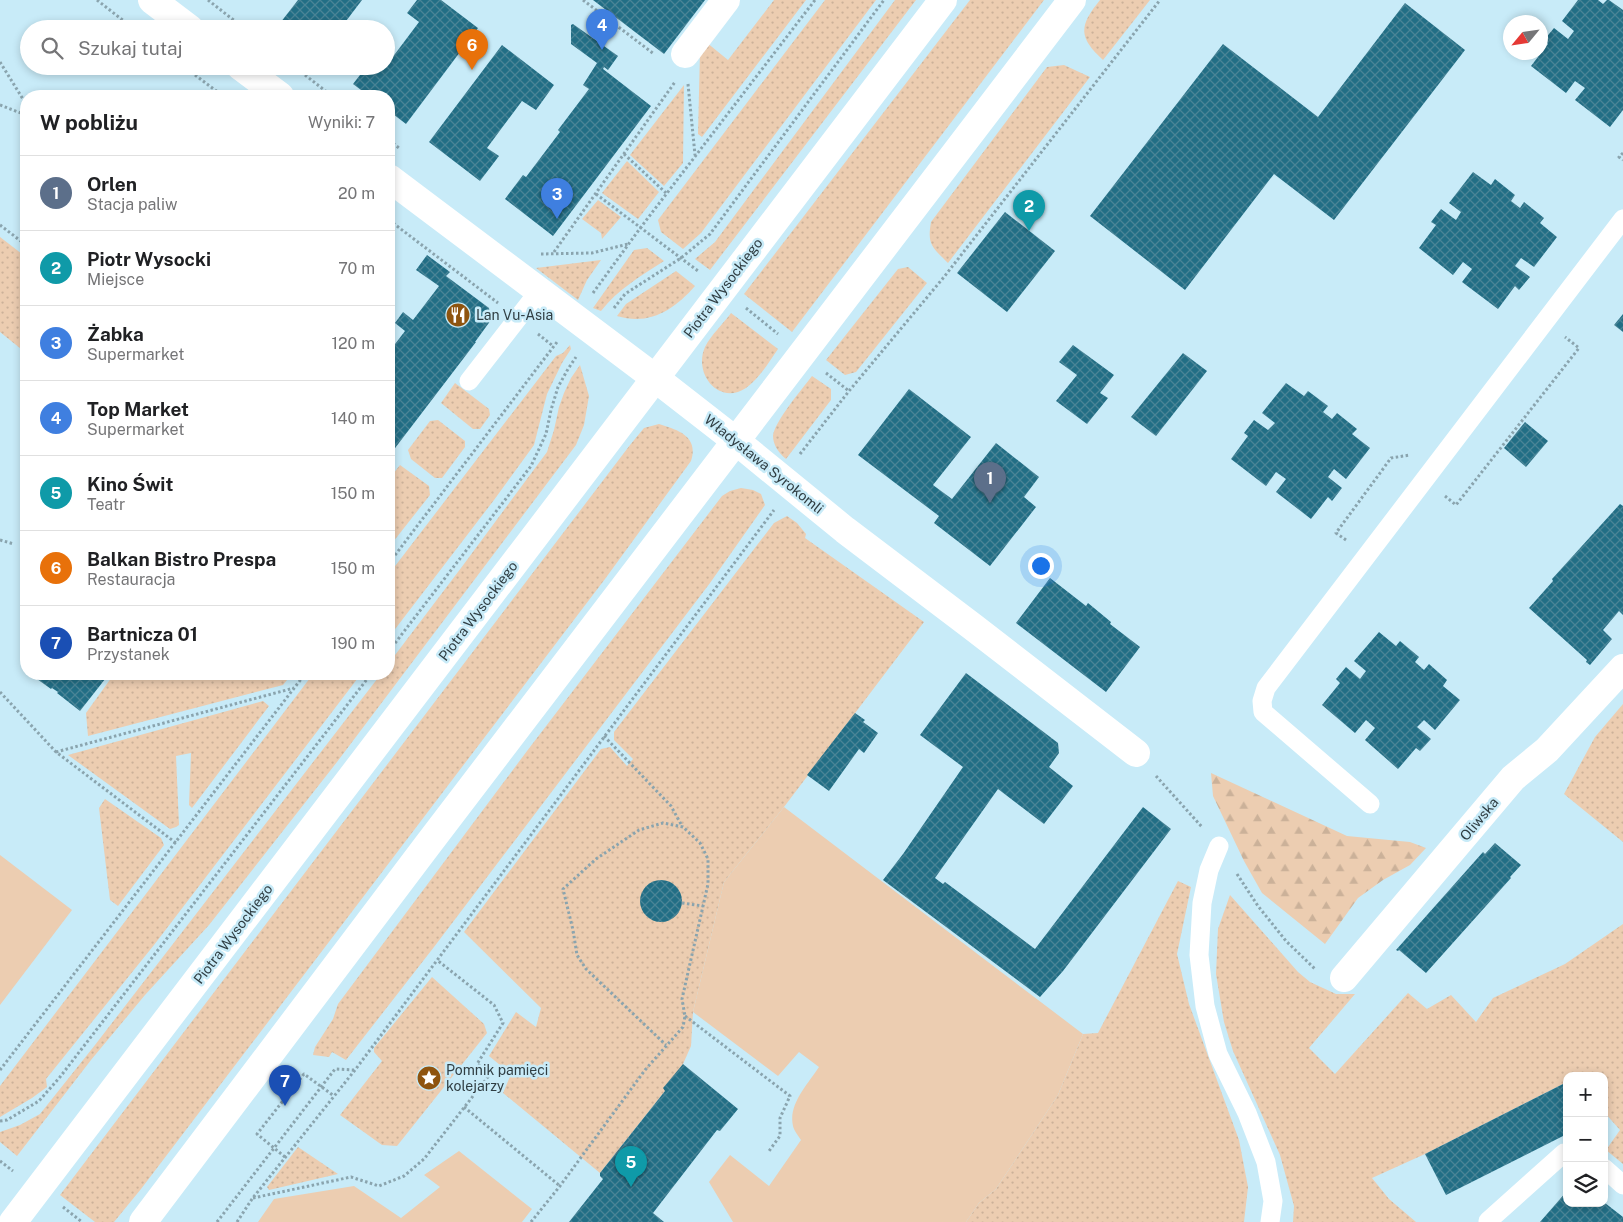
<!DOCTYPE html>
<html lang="pl">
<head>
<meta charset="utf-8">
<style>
	:root { --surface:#fff; --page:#f6f6f6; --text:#202124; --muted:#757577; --line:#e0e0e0; --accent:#8e540f }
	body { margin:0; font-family:"Public Sans",sans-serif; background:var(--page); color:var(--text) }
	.controls { position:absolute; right:15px; bottom:15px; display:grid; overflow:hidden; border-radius:10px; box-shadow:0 2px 8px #0003 }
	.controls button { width:45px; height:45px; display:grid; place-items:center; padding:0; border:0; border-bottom:1px solid var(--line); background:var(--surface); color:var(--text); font:25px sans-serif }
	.compass { position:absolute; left:1503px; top:15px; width:45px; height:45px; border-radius:50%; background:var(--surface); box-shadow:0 2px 8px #0003; rotate:241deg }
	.you { position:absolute; left:1040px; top:565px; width:18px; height:18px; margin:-12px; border:4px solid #fff; border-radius:50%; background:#1a73e8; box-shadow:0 0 0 8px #1a73e833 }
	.badge { display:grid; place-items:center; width:32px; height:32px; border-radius:50%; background:var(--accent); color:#fff; font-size:16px; font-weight:700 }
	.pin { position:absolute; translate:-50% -41px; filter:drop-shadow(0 1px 2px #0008) }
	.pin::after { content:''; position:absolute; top:26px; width:18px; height:15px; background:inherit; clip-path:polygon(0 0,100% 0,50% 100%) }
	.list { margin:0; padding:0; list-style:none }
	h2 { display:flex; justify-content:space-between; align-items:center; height:65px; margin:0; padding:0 20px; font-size:21px }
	h2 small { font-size:16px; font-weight:400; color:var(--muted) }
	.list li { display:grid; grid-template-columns:32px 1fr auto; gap:15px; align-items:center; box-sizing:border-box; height:75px; padding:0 20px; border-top:1px solid var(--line) }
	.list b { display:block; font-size:19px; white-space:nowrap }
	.list p { margin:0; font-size:16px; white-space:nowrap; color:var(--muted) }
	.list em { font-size:16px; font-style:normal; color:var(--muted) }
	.icon { flex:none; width:28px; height:28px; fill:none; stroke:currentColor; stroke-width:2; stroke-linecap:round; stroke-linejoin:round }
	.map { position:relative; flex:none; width:1623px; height:1222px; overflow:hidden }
	.search { position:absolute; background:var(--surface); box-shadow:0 2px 8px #0003; left:20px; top:20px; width:375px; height:55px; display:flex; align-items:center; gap:12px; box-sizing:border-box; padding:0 18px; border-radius:28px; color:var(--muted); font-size:19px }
	.panel { position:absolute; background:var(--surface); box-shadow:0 2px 8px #0003; left:20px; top:90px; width:375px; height:590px; border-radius:20px }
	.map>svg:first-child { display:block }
</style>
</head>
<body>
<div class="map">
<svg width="1623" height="1222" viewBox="0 0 1623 1222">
	<defs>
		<pattern id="grass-dots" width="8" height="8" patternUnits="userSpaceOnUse" patternTransform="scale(1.25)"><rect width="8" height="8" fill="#eccdb1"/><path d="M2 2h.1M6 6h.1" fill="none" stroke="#cbb199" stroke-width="1.8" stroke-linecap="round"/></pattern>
		<pattern id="forest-firs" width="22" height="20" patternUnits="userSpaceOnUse" patternTransform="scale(1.25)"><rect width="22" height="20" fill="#eccdb1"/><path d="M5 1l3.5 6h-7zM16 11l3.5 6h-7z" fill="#cbb199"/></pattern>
		<pattern id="building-cross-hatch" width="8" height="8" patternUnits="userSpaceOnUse" patternTransform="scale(1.25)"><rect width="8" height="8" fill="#226e85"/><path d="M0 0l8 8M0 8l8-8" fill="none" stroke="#4a8496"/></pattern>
	</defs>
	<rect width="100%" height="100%" fill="#c8ebf8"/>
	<g fill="url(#grass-dots)">
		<path d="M774,0H806L702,137L698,134L700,51L706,42L728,60Z"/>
		<path d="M825,0H876L701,233L683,249L661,232L658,220Z"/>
		<path d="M895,0H916L710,270L695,259L715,242Z"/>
		<path d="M970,0H1044L792,332L744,294Z"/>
		<path d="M1100,0H1150L1103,60C1078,37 1079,26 1100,0Z"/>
		<path d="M1064,65L1090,77L948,263C932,247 927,245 931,222L1047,67Z"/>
		<path d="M684,85L683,163L664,186L630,155Z"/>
		<path d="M627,161L659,192L638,219L602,193Z"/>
		<path d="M598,200L621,217L602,239L601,233L582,219Z"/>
		<path d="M0,237L26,257V353L0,332Z"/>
		<path d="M647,248L664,261C641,276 618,289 601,311L593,308L634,250Z"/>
		<path d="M601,260L587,280L578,300L536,268Z"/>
		<path d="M908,267L927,283L856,372L845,375L826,360L898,269Z"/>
		<path d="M676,271L695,286C674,310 649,326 617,316L626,304Z"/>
		<path d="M731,313L778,349C769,362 759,379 746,388C719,406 693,374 705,347C711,335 723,324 731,313Z"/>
		<path d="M570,345L571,349L562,363L547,394L534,445L494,500L389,637V574L556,356L563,353Z"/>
		<path d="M580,365L589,396L584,425L576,445L337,762L209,925L145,995L91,1060L17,1156L0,1142V1132L20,1125L40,1114L95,1045L381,674H389V663L461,568L547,452L554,430L559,407L564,393L571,378Z"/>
		<path d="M812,376L831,389V400L786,459C779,453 773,445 773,436C774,422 803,388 812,376Z"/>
		<path d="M455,383L489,409L490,415L480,429H473L441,403Z"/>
		<path d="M438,420L465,441V447L442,478H435L411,459L408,450L430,421Z"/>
		<path d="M659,424C678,430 699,436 691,461L605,579L141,1189L114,1222H95L60,1195L630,445L644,428Z"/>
		<path d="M400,465L429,486L430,495L389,547V479Z"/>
		<path d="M741,488L753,490L761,494L765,505L710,583L434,947L346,1060L332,1052L329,1057L313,1055L315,1047L333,1019L338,1004L527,751L722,496L730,491Z"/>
		<path d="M787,516L797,523L806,534L805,538L924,622L784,807L724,882L693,1012L691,1046L683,1064L665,1091L600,1173L503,1093L511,1074L489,1056L516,1012L536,1027L541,1008L464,932L601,749L610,747L627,766L633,759L614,740V732L774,523Z"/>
		<path d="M114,674H292L283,685L88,736L86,713Z"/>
		<path d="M313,674H361L154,945L46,1079L47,1087L32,1098L0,1117V1086Z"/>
		<path d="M263,701L269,706L192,808L189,805L191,753L176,756L179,825L176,827L170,829L68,755Z"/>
		<path d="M1623,704V842L1564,794L1595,737Z"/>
		<path d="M105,799L161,838L164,845L118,906L110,900L99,808Z"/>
		<path d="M1178,881L1191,887L1177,954L1189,1004L1239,1140L1248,1187L1244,1222H966L979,1203L996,1189L1058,1095L1083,1034L1098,1033Z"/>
		<path d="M1230,895L1298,972L1310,982L1336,994H1355L1309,1048L1335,1074L1408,993L1427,1009L1451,995L1476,1022L1493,998L1565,964L1623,924V1164L1606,1150L1620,1130L1604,1112V1076H1586L1584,1073L1579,1076H1567V1082L1425,1154L1372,1178L1389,1199L1416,1222H1293L1294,1206L1280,1155L1233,1051L1224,1022L1216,974L1218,929Z"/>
		<path d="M432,977L484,1024L487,1033L397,1146L382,1145L340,1115L382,1061L374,1052V1048Z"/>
		<path d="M298,1147L338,1174L269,1190L267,1187Z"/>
	</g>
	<path fill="url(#forest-firs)" d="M1211,773L1347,836L1410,842L1426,848L1410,865L1383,880L1358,898L1325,944L1262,893L1244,861L1213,796Z"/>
	<g fill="#eccdb1">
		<path d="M784,807L1083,1034L1058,1095L996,1189L979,1203L966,1222H733L709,1182L730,1155L769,1186L801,1140C798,1135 794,1131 793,1126C788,1104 808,1084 819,1067L799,1052L778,1076L693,1012L724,882Z"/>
		<path d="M0,855L72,910L0,1005Z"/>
		<path d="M459,1151L532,1209L522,1222H258L274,1199L354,1186L401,1218L440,1187L424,1175Z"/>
	</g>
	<g fill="url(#building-cross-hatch)">
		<path d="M298,0H362L340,29H280L277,27Z"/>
		<path d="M417,0H441L478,28L406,124L389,111V96H369L353,84L367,66H381L384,68L386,66L419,22L407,13Z"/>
		<path d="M593,0H705L664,54Z"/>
		<path d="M1578,0H1598L1603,4L1607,0H1609L1623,10V110L1610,127L1575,100L1585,88L1575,81L1566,93L1531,66L1548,44L1544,40L1554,28L1568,39L1574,31L1562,21Z"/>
		<path d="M1405,3L1465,50L1334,220L1274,174L1185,290L1090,216L1223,44L1318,117Z"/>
		<path d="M573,24L618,56L608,70L604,67L603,69L651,106L553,236L505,199L523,175L526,177L560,132L558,130L589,89L583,85L597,63L571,44V25Z"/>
		<path d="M502,45L554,85L536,110L522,101L487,148L499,156L480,181L429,142Z"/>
		<path d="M1473,172L1491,185L1495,179L1515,195L1511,201L1520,208L1524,202L1544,218L1540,223L1557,237L1534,267L1521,258L1515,266L1530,277L1519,290L1515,286L1498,309L1462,282L1472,269L1463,262L1453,275L1419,248L1436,225L1431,222L1441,209L1456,220L1461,212L1449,203Z"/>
		<path d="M1005,212L1055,251L1007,312L957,273Z"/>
		<path d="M427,255L450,272L446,276L489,308L491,320L475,342H476L389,456V352L405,331L395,323L403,312L413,320L439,286L416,270Z"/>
		<path d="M1623,314V332L1614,325Z"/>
		<path d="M1073,345L1114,375L1100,393L1108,398L1087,424L1056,401L1077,375L1059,362Z"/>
		<path d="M1183,353L1207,371L1156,436L1131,417Z"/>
		<path d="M1286,383L1304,396L1308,391L1328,406L1323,412L1332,419L1337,413L1357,429L1352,434L1370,448L1346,479L1334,469L1328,477L1342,488L1332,501L1328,497L1311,519L1276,492L1286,479L1276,472L1266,486L1231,459L1248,436L1244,433L1254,420L1268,430L1275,423L1262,413Z"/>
		<path d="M909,389L971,437L933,485L952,499L996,443L1039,477L1024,497L1036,507L990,566L934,523L939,516L858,455Z"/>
		<path d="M1525,422L1548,441L1526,467L1504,448Z"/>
		<path d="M1620,504L1623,506V615L1619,611L1603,630L1612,639L1590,665L1586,662L1587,660L1529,608L1553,581L1552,579Z"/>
		<path d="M1050,578L1086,606L1088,603L1111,622L1110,624L1140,647L1106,692L1016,623Z"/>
		<path d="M1379,632L1396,646L1400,641L1419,657L1415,662L1424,670L1429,664L1447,680L1443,686L1460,700L1435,730L1424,720L1417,727L1431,739L1420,751L1416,748L1398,769L1365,740L1375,728L1366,720L1355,733L1322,705L1340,683L1336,679L1346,667L1360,679L1366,671L1354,661Z"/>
		<path d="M966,673L1058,743L1059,753L1049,767L1073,786L1044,824L998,789L935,878L943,884L945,882L1035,949L1143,807L1171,829L1063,971L1040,997L883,880L903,854L963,767L920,735Z"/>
		<path d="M30,674H109L80,711L57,693L58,692L52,688L51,689Z"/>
		<path d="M855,713L865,720L863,722L878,733L864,753L859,749L829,791L807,775Z"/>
		<path d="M1495,843L1521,865L1510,877L1511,878L1426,973L1399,950L1398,951L1396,950L1483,852L1485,854Z"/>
		<circle cx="661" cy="901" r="21"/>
		<path d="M683,1064L738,1109L720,1131L717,1130L653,1213L664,1222H569L603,1179L600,1176V1173L665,1091L663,1088Z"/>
		<path d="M1567,1082V1134L1446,1195L1425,1154Z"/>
		<path d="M1567,1191V1203H1605L1623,1217V1222H1540Z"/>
	</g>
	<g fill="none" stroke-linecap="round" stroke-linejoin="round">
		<g stroke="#8aa4ae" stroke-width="3" stroke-dasharray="2.5 2.5" stroke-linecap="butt">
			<path d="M97,0L134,29"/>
			<path d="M208,0L245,29"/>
			<path d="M583,0L654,54"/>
			<path d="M0,62L26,104"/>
			<path d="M183,66L223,96"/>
			<path d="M305,75L332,96"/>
			<path d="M688,84L695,155"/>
			<path d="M0,105L26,115"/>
			<path d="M389,140L399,148"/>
			<path d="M1623,153L1619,157L1623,160"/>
			<path d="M624,154L666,193"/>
			<path d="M596,194L698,271"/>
			<path d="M389,220L498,303"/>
			<path d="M0,225L26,245"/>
			<path d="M554,252L675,82"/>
			<path d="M541,254L592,253L628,244"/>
			<path d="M593,293L641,227L815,0"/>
			<path d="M614,308L625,294L681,258L710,234L884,0"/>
			<path d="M746,308L778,334"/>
			<path d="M538,334L553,346"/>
			<path d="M826,373L849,391"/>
			<path d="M800,454L849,391L944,277L1160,0"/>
			<path d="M1445,496L1456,505L1579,348L1565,337"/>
			<path d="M0,540L14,544"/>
			<path d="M1346,540L1336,533L1391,458L1410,455"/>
			<path d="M389,563L557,342"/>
			<path d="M389,651L531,466L546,434L551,410L558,387L568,369L576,357"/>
			<path d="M0,692L56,752L176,843"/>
			<path d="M604,736L671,806L682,826"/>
			<path d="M56,752L294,688"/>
			<path d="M1156,776L1202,827"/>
			<path d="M1237,874L1258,906L1286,941L1315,969"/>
			<path d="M682,903L703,906"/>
			<path d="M685,1016L790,1096L780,1118V1136L769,1151"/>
			<path d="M0,1070L305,674"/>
			<path d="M464,1107L560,1186"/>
			<path d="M0,1121L7,1120L39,1101L60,1077L371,674"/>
			<path d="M285,1157L257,1134L304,1074L334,1096"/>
			<path d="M0,1161L13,1171"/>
			<path d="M253,1198L351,1177L379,1186L404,1176L424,1159L491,1073L477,1064L503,1023L494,1005L437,960"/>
			<path d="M63,1207L82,1222"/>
			<path d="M217,1222L335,1069L354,1070"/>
			<path d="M237,1222L252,1199L355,1070L774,510"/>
			<path d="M531,1222L560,1186L645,1070L683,1027L685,1016L682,999L708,884V859L700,843L683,827L663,823L639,830L596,859L563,889L573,930L577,955L586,969L666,1045"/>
		</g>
		<g stroke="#fff" stroke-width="19">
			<path d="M469,381L539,291"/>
			<path d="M1370,804L1263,712L1262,701L1266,688L1623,219"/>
			<path d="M1219,846L1209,870L1202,903L1199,955L1205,1006L1218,1054L1247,1113L1266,1162L1273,1201L1270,1222"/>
			<path d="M1604,1168L1623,1185"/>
			<path d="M1488,1221L1564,1153H1567"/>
		</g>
		<g stroke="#fff" stroke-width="28">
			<path d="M152,0L190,29"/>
			<path d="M685,54L726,0"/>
			<path d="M240,66L280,96"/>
			<path d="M389,178L655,378L736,441L845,530L973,627L1136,753"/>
			<path d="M1344,978L1513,778L1547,750L1623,668"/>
		</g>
		<g stroke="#fff" stroke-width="28">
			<path d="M13,1222L943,0"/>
			<path d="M143,1222L426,847L1072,0"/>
		</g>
	</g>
	<defs>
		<symbol id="restaurant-disc" viewBox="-11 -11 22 22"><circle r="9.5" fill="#8e540f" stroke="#c8ebf8"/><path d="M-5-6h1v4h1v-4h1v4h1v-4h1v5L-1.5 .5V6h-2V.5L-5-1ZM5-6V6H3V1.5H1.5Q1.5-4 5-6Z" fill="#fff"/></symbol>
		<symbol id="sight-disc" viewBox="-11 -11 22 22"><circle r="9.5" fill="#8e540f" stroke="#c8ebf8"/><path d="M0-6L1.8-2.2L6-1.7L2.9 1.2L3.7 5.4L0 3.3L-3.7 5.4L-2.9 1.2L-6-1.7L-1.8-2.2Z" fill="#fff"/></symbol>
	</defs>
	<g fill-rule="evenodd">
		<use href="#restaurant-disc" x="444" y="301" width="28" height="28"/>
		<use href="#sight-disc" x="415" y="1064" width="28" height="28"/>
	</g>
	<g text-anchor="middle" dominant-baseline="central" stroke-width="5" stroke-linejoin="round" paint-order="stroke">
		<g font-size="14" fill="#303e43" stroke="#c8ebf8">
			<text transform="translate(723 288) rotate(-53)">Piotra Wysockiego</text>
			<text transform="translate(764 464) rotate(39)">Władysława Syrokomli</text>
			<text transform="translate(478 611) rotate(-53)">Piotra Wysockiego</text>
			<text transform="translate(1479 819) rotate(-50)">Oliwska</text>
			<text transform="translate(233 934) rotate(-53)">Piotra Wysockiego</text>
		</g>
		<g font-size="14" fill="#303e43" stroke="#c8ebf8" text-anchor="start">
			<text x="476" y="315">Lan Vu-Asia</text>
			<text x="446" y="1070">Pomnik pamięci<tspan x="446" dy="16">kolejarzy</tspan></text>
		</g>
	</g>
</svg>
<div class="controls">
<button>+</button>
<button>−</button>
<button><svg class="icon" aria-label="layers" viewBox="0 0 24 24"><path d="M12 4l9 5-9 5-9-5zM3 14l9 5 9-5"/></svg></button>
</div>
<svg class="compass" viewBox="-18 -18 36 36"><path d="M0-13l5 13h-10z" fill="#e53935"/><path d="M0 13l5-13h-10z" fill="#757577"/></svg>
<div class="you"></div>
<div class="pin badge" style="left:990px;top:503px;background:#5c6f8a">1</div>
<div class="pin badge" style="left:1029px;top:231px;background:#0f9aa8">2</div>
<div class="pin badge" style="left:557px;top:219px;background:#3f7fe0">3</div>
<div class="pin badge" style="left:602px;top:50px;background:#3f7fe0">4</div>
<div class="pin badge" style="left:631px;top:1187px;background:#0f9aa8">5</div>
<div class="pin badge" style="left:472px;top:70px;background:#e8710a">6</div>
<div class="pin badge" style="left:285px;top:1106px;background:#1a4fb4">7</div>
<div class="search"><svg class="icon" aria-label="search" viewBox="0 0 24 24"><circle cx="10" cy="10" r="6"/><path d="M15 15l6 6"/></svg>Szukaj tutaj</div>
<section class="panel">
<h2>W pobliżu<small>Wyniki: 7</small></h2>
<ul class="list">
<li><span class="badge" style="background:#5c6f8a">1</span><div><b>Orlen</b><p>Stacja paliw</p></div><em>20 m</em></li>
<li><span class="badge" style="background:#0f9aa8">2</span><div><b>Piotr Wysocki</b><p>Miejsce</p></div><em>70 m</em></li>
<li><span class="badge" style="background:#3f7fe0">3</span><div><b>Żabka</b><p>Supermarket</p></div><em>120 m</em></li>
<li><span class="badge" style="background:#3f7fe0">4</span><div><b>Top Market</b><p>Supermarket</p></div><em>140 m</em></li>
<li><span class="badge" style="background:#0f9aa8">5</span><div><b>Kino Świt</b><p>Teatr</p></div><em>150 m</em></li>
<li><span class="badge" style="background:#e8710a">6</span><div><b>Balkan Bistro Prespa</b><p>Restauracja</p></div><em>150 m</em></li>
<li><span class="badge" style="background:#1a4fb4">7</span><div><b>Bartnicza 01</b><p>Przystanek</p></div><em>190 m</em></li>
</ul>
</section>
</div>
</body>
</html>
